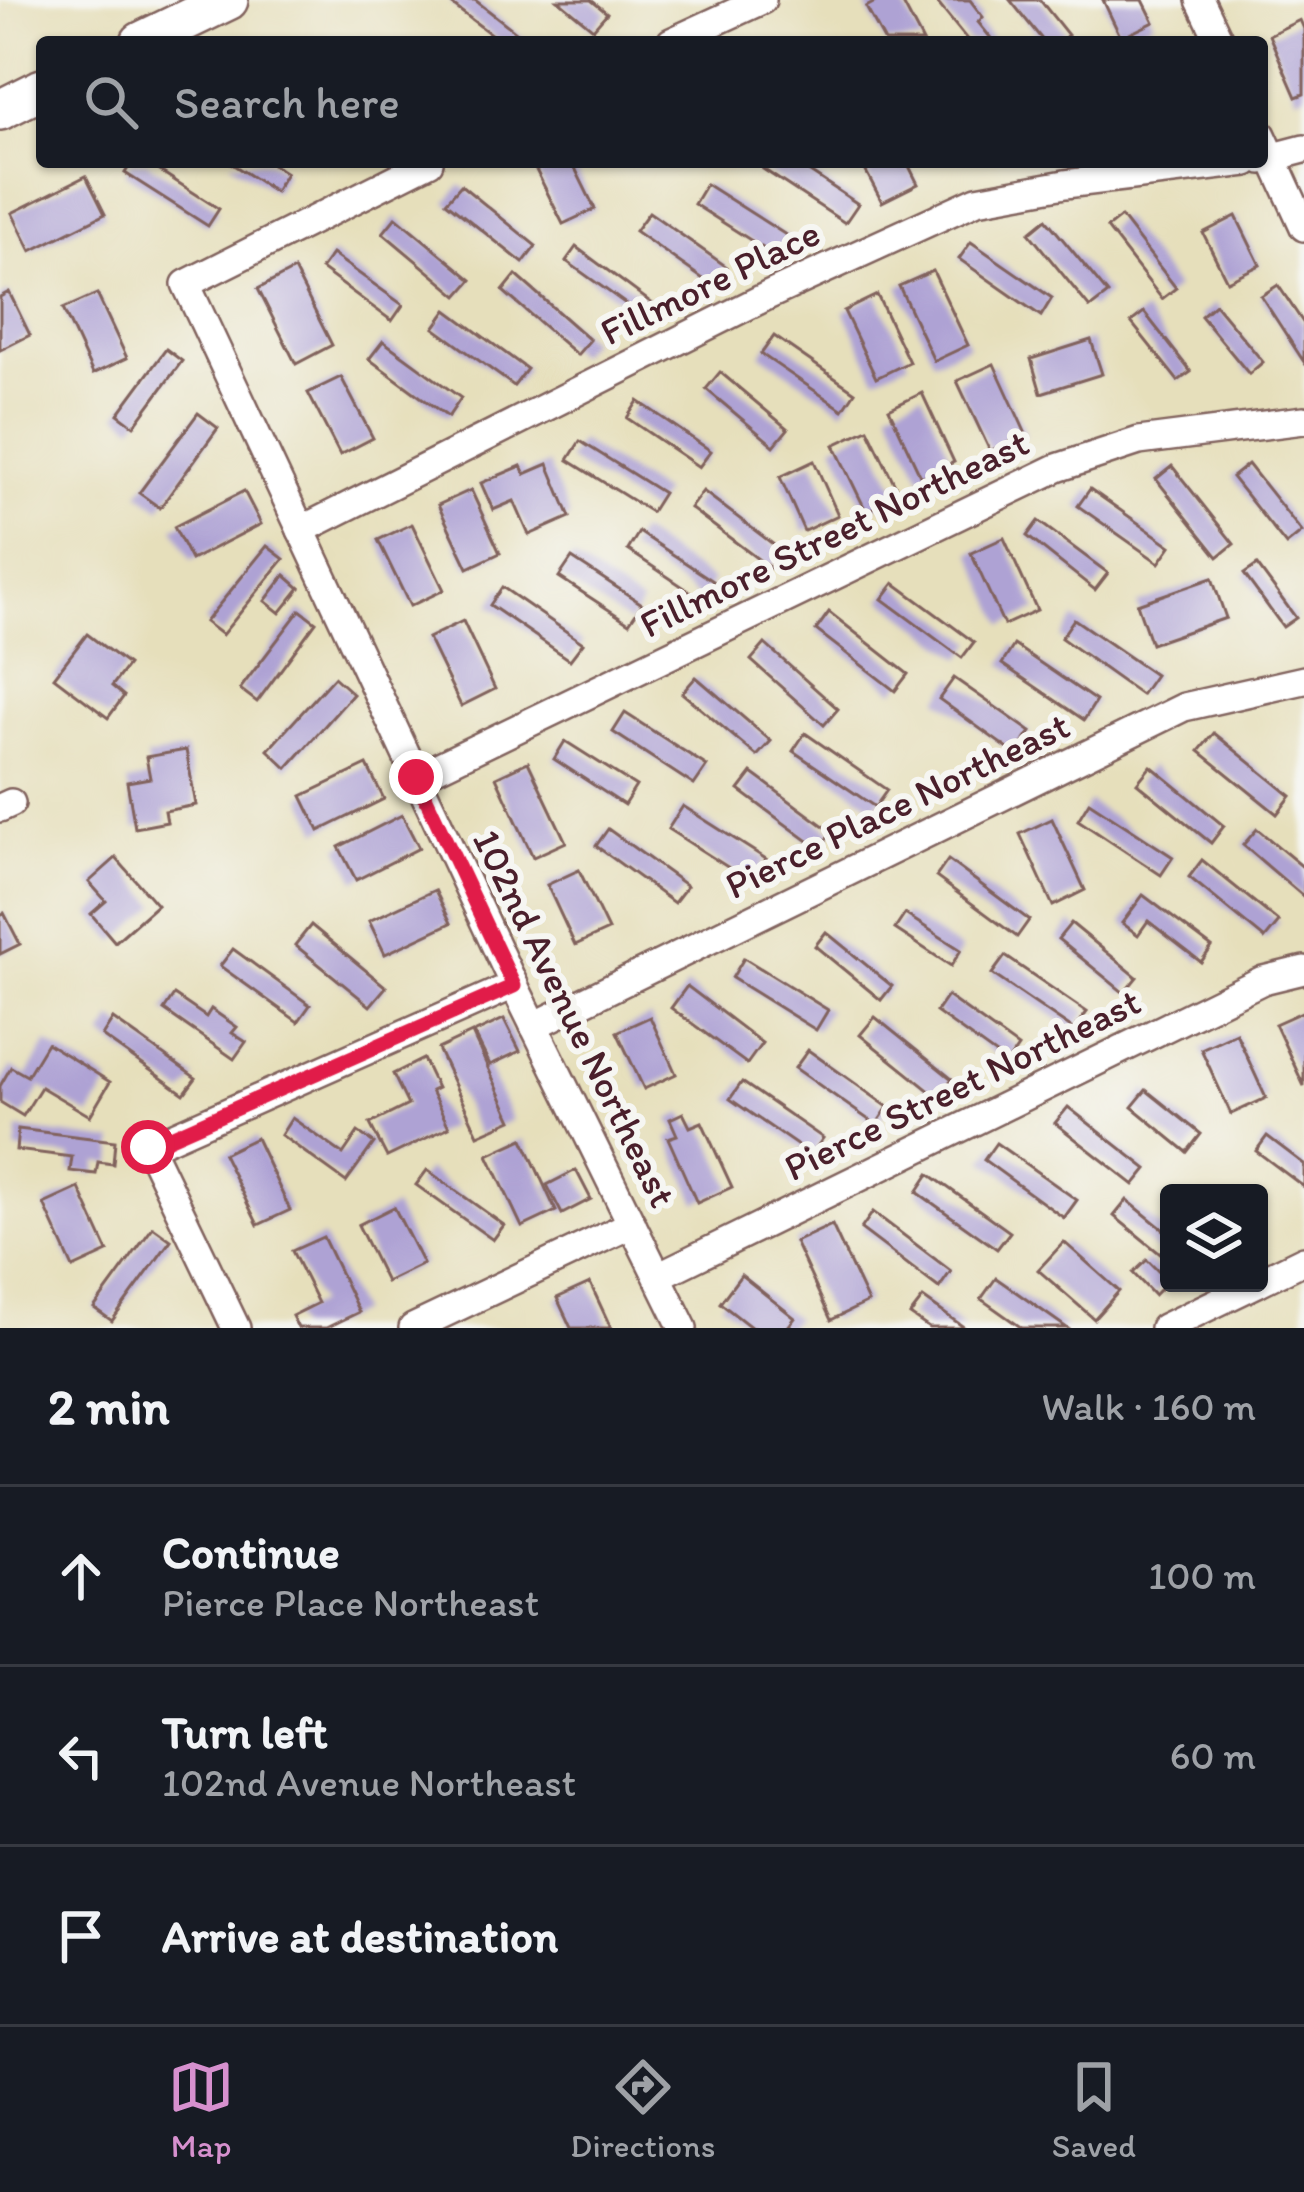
<!DOCTYPE html>
<html lang="en">
<head>
<meta charset="utf-8">
<style>
	:root { --surface:#171b24; --page:#242831; --text:#f1f3f6; --muted:#9ea1a6; --line:#363941; --accent:#d690ce }
	body { margin:0; font-family:Itim,sans-serif; background:var(--page); color:var(--text) }
	.controls { position:absolute; right:36px; bottom:36px; display:grid; overflow:hidden; border-radius:12px; box-shadow:0 3px 9px #0004 }
	.controls button { width:108px; height:108px; display:grid; place-items:center; padding:0; border:0; border-bottom:3px solid var(--line); background:var(--surface); color:var(--text); font:60px sans-serif }
	.stop { position:absolute; width:36px; height:36px; margin:-27px; border:9px solid #e11d48; border-radius:50%; background:#fff }
	.stop.end { background:#e11d48; border-color:#fff; box-shadow:0 3px 12px #0008 }
	.list { margin:0; padding:0; list-style:none }
	h2 { display:flex; justify-content:space-between; align-items:center; height:156px; margin:0; padding:0 48px; font-size:51px }
	h2 small { font-size:39px; font-weight:400; color:var(--muted) }
	.list li { display:grid; grid-template-columns:78px 1fr auto; gap:36px; align-items:center; box-sizing:border-box; height:180px; padding:0 48px; border-top:3px solid var(--line) }
	.list b { display:block; font-size:45px; white-space:nowrap }
	.list p { margin:0; font-size:39px; white-space:nowrap; color:var(--muted) }
	.list em { font-size:39px; font-style:normal; color:var(--muted) }
	.icon { flex:none; width:66px; height:66px; fill:none; stroke:currentColor; stroke-width:2; stroke-linecap:round; stroke-linejoin:round }
	.map { position:relative; flex:none; width:1304px; height:1328px; overflow:hidden }
	.search { position:absolute; background:var(--surface); box-shadow:0 3px 9px #0004; left:36px; right:36px; top:36px; height:132px; display:flex; align-items:center; gap:30px; box-sizing:border-box; padding:0 42px; border-radius:12px; color:var(--muted); font-size:45px }
	.sheet { height:696px; background:var(--surface) }
	nav { display:flex; justify-content:space-around; align-items:center; box-sizing:border-box; height:168px; border-top:3px solid var(--line); background:var(--surface); font-size:33px; color:var(--muted) }
	nav a { display:grid; justify-items:center; gap:6px }
	nav .on { color:var(--accent) }
	.map>svg:first-child { display:block }
</style>
</head>
<body>
<div class="map">
<svg width="1304" height="1328" viewBox="0 0 1304 1328">
	<rect width="100%" height="100%" fill="#f6f6f2"/>
	<filter id="ink" filterUnits="userSpaceOnUse"><feTurbulence type="fractalNoise" baseFrequency=".00833" numOctaves="2"/><feDisplacementMap in="SourceGraphic" scale="24" xChannelSelector="R" yChannelSelector="G"/><feConvolveMatrix kernelMatrix="1 2 1 2 8 2 1 2 1" color-interpolation-filters="sRGB"/></filter>
	<filter id="wash" filterUnits="userSpaceOnUse"><feTurbulence type="fractalNoise" baseFrequency=".004" numOctaves="4" result="noise"/><feDisplacementMap in="SourceGraphic" scale="48" xChannelSelector="R" yChannelSelector="G"/><feGaussianBlur stdDeviation="2.7" result="paint"/><feColorMatrix in="noise" values="0 0 0 0 0 0 0 0 0 0 0 0 0 0 0 0 0 1.4 0 .05"/><feComposite in="paint" operator="in"/></filter>
	<g filter="url(#wash)">
		<rect width="100%" height="100%" fill="#e6dfbb"/>
		<g id="blocks">
			<g fill="#aea2d4">
				<path d="M453,0H475L529,42H501L450,3Z"/>
				<path d="M558,0H591L607,13L593,29Z"/>
				<path d="M879,0H901L923,42H885L866,7Z"/>
				<path d="M935,0H970L983,17L978,22L994,42H969Z"/>
				<path d="M1010,0H1040L1068,35L1060,42H1044Z"/>
				<path d="M1103,0H1143L1154,22L1121,38Z"/>
				<path d="M1300,20L1304,29V94L1296,97L1269,35Z"/>
				<path d="M132,162H146L219,209L208,226L125,173Z"/>
				<path d="M229,162H269L286,173L275,192Z"/>
				<path d="M532,162H572L595,209L563,224Z"/>
				<path d="M768,162H795L858,204L845,223L763,169Z"/>
				<path d="M861,162H907L918,184L882,202Z"/>
				<path d="M86,176L105,214L31,251L12,213Z"/>
				<path d="M706,184L789,237L777,257L694,204Z"/>
				<path d="M461,185L536,246L523,263L446,202Z"/>
				<path d="M649,212L727,267L713,286L635,231Z"/>
				<path d="M1236,216L1260,265L1227,281L1203,233Z"/>
				<path d="M396,217L472,280L458,296L383,233Z"/>
				<path d="M1121,217L1176,288L1162,299L1107,228Z"/>
				<path d="M1046,219L1108,294L1090,308L1029,233Z"/>
				<path d="M971,242L1052,298L1041,316L959,259Z"/>
				<path d="M576,247L657,307L648,320L566,261Z"/>
				<path d="M332,254L403,305L392,321L321,269Z"/>
				<path d="M294,270L332,345L296,364L258,289Z"/>
				<path d="M933,271L968,345L934,361L899,286Z"/>
				<path d="M516,275L590,340L577,355L503,291Z"/>
				<path d="M1278,285L1304,324V362L1261,296Z"/>
				<path d="M9,292L30,335L0,350V297Z"/>
				<path d="M97,294L127,358L93,374L63,309Z"/>
				<path d="M877,295L909,362L876,378L844,311Z"/>
				<path d="M1215,304L1263,362L1249,374L1201,316Z"/>
				<path d="M447,310L527,369L514,386L434,328Z"/>
				<path d="M1144,312L1191,372L1178,381L1131,322Z"/>
				<path d="M774,336L855,392L843,410L761,354Z"/>
				<path d="M1091,340L1102,374L1041,393L1031,359Z"/>
				<path d="M383,341L461,398L448,417L369,359Z"/>
				<path d="M166,349L182,361L134,426L118,414Z"/>
				<path d="M994,364L1026,434L990,451L957,381Z"/>
				<path d="M720,372L788,429L774,446L706,389Z"/>
				<path d="M341,377L373,438L340,455L308,393Z"/>
				<path d="M922,393L954,462L921,477L889,409Z"/>
				<path d="M638,401L711,451L699,467L627,418Z"/>
				<path d="M198,413L218,428L160,508L139,493Z"/>
				<path d="M868,429L900,495L866,511L834,445Z"/>
				<path d="M580,441L663,493L651,512L568,460Z"/>
				<path d="M814,461L838,515L804,531L780,477Z"/>
				<path d="M548,464L570,517L529,535L514,501L493,510L481,483L521,466L525,474Z"/>
				<path d="M1248,464L1302,532L1286,545L1232,477Z"/>
				<path d="M1172,466L1234,544L1218,557L1156,479Z"/>
				<path d="M1090,489L1171,546L1159,563L1078,506Z"/>
				<path d="M471,490L500,553L468,568L438,505Z"/>
				<path d="M244,491L261,524L191,560L174,527Z"/>
				<path d="M703,491L782,551L770,568L690,508Z"/>
				<path d="M1038,521L1108,573L1095,590L1027,536Z"/>
				<path d="M412,524L444,590L410,606L378,540Z"/>
				<path d="M639,532L713,581L701,599L628,550Z"/>
				<path d="M1004,538L1037,610L1004,625L971,553Z"/>
				<path d="M267,546L284,559L222,635L205,622Z"/>
				<path d="M572,558L642,604L629,623L559,577Z"/>
				<path d="M1257,565L1296,618L1283,627L1244,574Z"/>
				<path d="M285,575L300,588L280,613L265,601Z"/>
				<path d="M1212,578L1226,618L1151,644L1137,604Z"/>
				<path d="M894,583L974,642L962,658L882,599Z"/>
				<path d="M502,587L583,643L570,660L490,605Z"/>
				<path d="M300,610L316,622L257,702L240,689Z"/>
				<path d="M829,612L908,674L895,691L816,630Z"/>
				<path d="M1074,619L1155,675L1141,695L1061,638Z"/>
				<path d="M463,621L495,689L461,706L428,638Z"/>
				<path d="M87,634L128,665L112,686L124,696L108,718L54,677Z"/>
				<path d="M765,644L838,709L824,725L751,660Z"/>
				<path d="M1014,645L1096,701L1084,720L1002,664Z"/>
				<path d="M334,677L353,694L287,768L268,750Z"/>
				<path d="M696,677L771,741L757,756L682,693Z"/>
				<path d="M954,678L1031,732L1015,754L939,699Z"/>
				<path d="M625,713L707,766L694,785L613,732Z"/>
				<path d="M805,733L887,790L875,807L793,751Z"/>
				<path d="M1214,733L1291,796L1277,814L1199,751Z"/>
				<path d="M565,741L636,786L624,805L554,759Z"/>
				<path d="M186,750L196,805L165,811L167,822L135,828L127,782L150,778L146,757Z"/>
				<path d="M528,762L566,842L533,857L496,777Z"/>
				<path d="M367,765L384,799L319,831L302,796Z"/>
				<path d="M1151,766L1224,826L1211,843L1137,783Z"/>
				<path d="M752,773L832,832L819,849L739,790Z"/>
				<path d="M1089,802L1173,857L1161,875L1078,820Z"/>
				<path d="M683,806L766,859L751,882L668,829Z"/>
				<path d="M402,815L419,848L356,880L339,847Z"/>
				<path d="M1052,819L1085,890L1053,906L1020,834Z"/>
				<path d="M608,829L687,886L674,903L596,846Z"/>
				<path d="M1257,829L1304,868V897L1243,845Z"/>
				<path d="M116,858L157,905L115,942L91,914L106,901L89,882Z"/>
				<path d="M948,860L1029,920L1017,937L936,877Z"/>
				<path d="M1202,860L1279,922L1265,939L1189,877Z"/>
				<path d="M579,870L608,930L575,945L547,885Z"/>
				<path d="M435,890L451,923L385,954L369,921Z"/>
				<path d="M1143,895L1212,947L1201,962L1148,921L1138,935L1122,923Z"/>
				<path d="M4,913L20,944L0,954V915Z"/>
				<path d="M905,914L961,950L951,966L895,929Z"/>
				<path d="M1071,923L1137,977L1124,993L1058,939Z"/>
				<path d="M311,925L386,987L370,1006L295,945Z"/>
				<path d="M826,932L892,986L881,1000L815,946Z"/>
				<path d="M233,949L310,1005L298,1022L220,966Z"/>
				<path d="M1005,956L1087,1012L1074,1030L992,974Z"/>
				<path d="M744,958L828,1010L816,1030L732,978Z"/>
				<path d="M687,986L762,1043L747,1064L671,1008Z"/>
				<path d="M174,995L206,1017L211,1009L237,1027L232,1033L246,1042L234,1059L164,1010Z"/>
				<path d="M947,996L1018,1047L1007,1063L936,1012Z"/>
				<path d="M1304,1011V1086L1275,1024Z"/>
				<path d="M650,1017L676,1074L644,1089L617,1032Z"/>
				<path d="M875,1017L952,1079L937,1097L860,1035Z"/>
				<path d="M113,1019L196,1078L184,1094L102,1036Z"/>
				<path d="M504,1019L520,1051L490,1065L474,1033Z"/>
				<path d="M472,1033L512,1120L478,1135L438,1049Z"/>
				<path d="M1236,1033L1266,1098L1231,1114L1201,1049Z"/>
				<path d="M47,1043L110,1082L90,1116L41,1087L23,1116L0,1102V1086L11,1067L27,1076Z"/>
				<path d="M808,1050L888,1107L876,1125L795,1068Z"/>
				<path d="M423,1059L437,1088L431,1091L449,1127L387,1157L370,1124L408,1105L393,1074Z"/>
				<path d="M742,1082L823,1138L811,1155L730,1099Z"/>
				<path d="M1146,1090L1201,1134L1187,1152L1132,1107Z"/>
				<path d="M1068,1107L1147,1169L1134,1185L1055,1123Z"/>
				<path d="M683,1113L690,1127L702,1122L732,1187L697,1203L668,1138L677,1135L670,1119Z"/>
				<path d="M292,1118L343,1154L358,1132L374,1143L346,1182L281,1135Z"/>
				<path d="M18,1129L115,1141L113,1164L98,1162L96,1174L70,1171L72,1157L16,1150Z"/>
				<path d="M1267,1136L1304,1164V1187L1256,1151Z"/>
				<path d="M256,1138L290,1210L258,1225L223,1154Z"/>
				<path d="M523,1139L556,1211L522,1227L488,1155Z"/>
				<path d="M996,1143L1077,1200L1064,1218L984,1160Z"/>
				<path d="M427,1170L504,1225L493,1240L416,1185Z"/>
				<path d="M576,1170L591,1199L562,1214L547,1185Z"/>
				<path d="M929,1174L1010,1232L997,1249L917,1192Z"/>
				<path d="M79,1188L108,1252L73,1268L44,1204Z"/>
				<path d="M1127,1200L1169,1234V1261L1114,1216Z"/>
				<path d="M394,1207L423,1264L386,1282L358,1225Z"/>
				<path d="M873,1212L951,1271L939,1288L861,1229Z"/>
				<path d="M832,1225L868,1302L831,1320L795,1242Z"/>
				<path d="M153,1227L171,1240L112,1321L94,1308Z"/>
				<path d="M323,1237L359,1312L326,1328H298L292,1316L318,1303L292,1251Z"/>
				<path d="M1064,1242L1119,1291L1094,1319L1038,1270Z"/>
				<path d="M1147,1260L1168,1281L1154,1295L1133,1273Z"/>
				<path d="M741,1275L795,1318L787,1328H752L720,1303Z"/>
				<path d="M996,1278L1067,1328H1022L981,1299Z"/>
				<path d="M590,1283L611,1328H571L557,1298Z"/>
				<path d="M923,1298L965,1328H929L910,1315Z"/>
			</g>
		</g>
	</g>
	<g filter="url(#ink)">
		<use href="#blocks" fill-opacity="0" stroke="#81625d" stroke-width="3"/>
		<g fill="none" stroke-linecap="round" stroke-linejoin="round">
			<defs>
				<g id="street">
					<path d="M1200,0L1220,42"/>
					<path d="M671,42L762,0"/>
					<path d="M1262,135L1304,227"/>
					<path d="M1262,160L1304,149"/>
					<path d="M429,162L186,284L514,985L683,1328"/>
					<path d="M301,530L767,296L977,200L1065,184L1247,162"/>
					<path d="M417,777L1057,468L1139,441L1304,420"/>
					<path d="M0,808L11,803"/>
					<path d="M534,1026L1184,707L1304,680"/>
					<path d="M658,1276L1263,980L1304,970"/>
					<path d="M1259,1282L1304,1260"/>
					<path d="M236,1328L149,1147L514,985"/>
					<path d="M413,1328L632,1224"/>
					<path d="M1164,1328L1257,1283"/>
				</g>
				<g id="secondary">
					<path d="M141,42L228,0"/>
					<path d="M0,110L42,89"/>
				</g>
			</defs>
			<use href="#street" stroke="#81625d" stroke-width="32"/>
			<use href="#secondary" stroke="#81625d" stroke-width="44"/>
			<use href="#street" stroke="#fff" stroke-width="27"/>
			<use href="#secondary" stroke="#fff" stroke-width="39"/>
		</g>
	</g>
	<g fill="none" stroke-linecap="round" stroke-linejoin="round" filter="url(#ink)">
		<path stroke="#e11d48" stroke-width="15" d="M148,1147L514,986L416,777"/>
	</g>
	<g text-anchor="middle" dominant-baseline="central" stroke-width="12" stroke-linejoin="round" paint-order="stroke">
		<g font-size="39" fill="#4a1f2b" stroke="#f6f6f2">
			<text transform="translate(710 282) rotate(-26)">Fillmore Place</text>
			<text transform="translate(834 533) rotate(-26)">Fillmore Street Northeast</text>
			<text transform="translate(897 805) rotate(-26)">Pierce Place Northeast</text>
			<text transform="translate(575 1018) rotate(64)">102nd Avenue Northeast</text>
			<text transform="translate(962 1084) rotate(-26)">Pierce Street Northeast</text>
		</g>
	</g>
</svg>
<div class="controls">
<button><svg class="icon" aria-label="layers" viewBox="0 0 24 24"><path d="M12 4l9 5-9 5-9-5zM3 14l9 5 9-5"/></svg></button>
</div>
<div class="stop" style="left:148px;top:1147px"></div>
<div class="stop end" style="left:416px;top:777px"></div>
<div class="search"><svg class="icon" aria-label="search" viewBox="0 0 24 24"><circle cx="10" cy="10" r="6"/><path d="M15 15l6 6"/></svg>Search here</div>
</div>
<section class="sheet">
<h2>2 min<small>Walk · 160 m</small></h2>
<ul class="list">
<li><svg class="icon" aria-label="ahead" viewBox="0 0 24 24"><path d="M12 20V5M6 11l6-6 6 6"/></svg><div><b>Continue</b><p>Pierce Place Northeast</p></div><em>100 m</em></li>
<li><svg class="icon" aria-label="left" viewBox="0 0 24 24"><path d="M17 20v-9H6M10 6l-5 5 5 5"/></svg><div><b>Turn left</b><p>102nd Avenue Northeast</p></div><em>60 m</em></li>
<li><svg class="icon" aria-label="arrive" viewBox="0 0 24 24"><path d="M6 21V4h12l-3 4 3 4H6"/></svg><div><b>Arrive at destination</b></div></li>
</ul>
</section>
<nav>
<a class="on"><svg class="icon" aria-label="map" viewBox="0 0 24 24"><path d="M3 6l6-2 6 2 6-2v14l-6 2-6-2-6 2zM9 4v14M15 6v14"/></svg>Map</a>
<a><svg class="icon" aria-label="directions" viewBox="0 0 24 24"><path d="M12 3l9 9-9 9-9-9zM9 14v-3h6M13 9l2 2-2 2"/></svg>Directions</a>
<a><svg class="icon" aria-label="saved" viewBox="0 0 24 24"><path d="M7 4h10v16l-5-4-5 4z"/></svg>Saved</a>
</nav>
</body>
</html>
